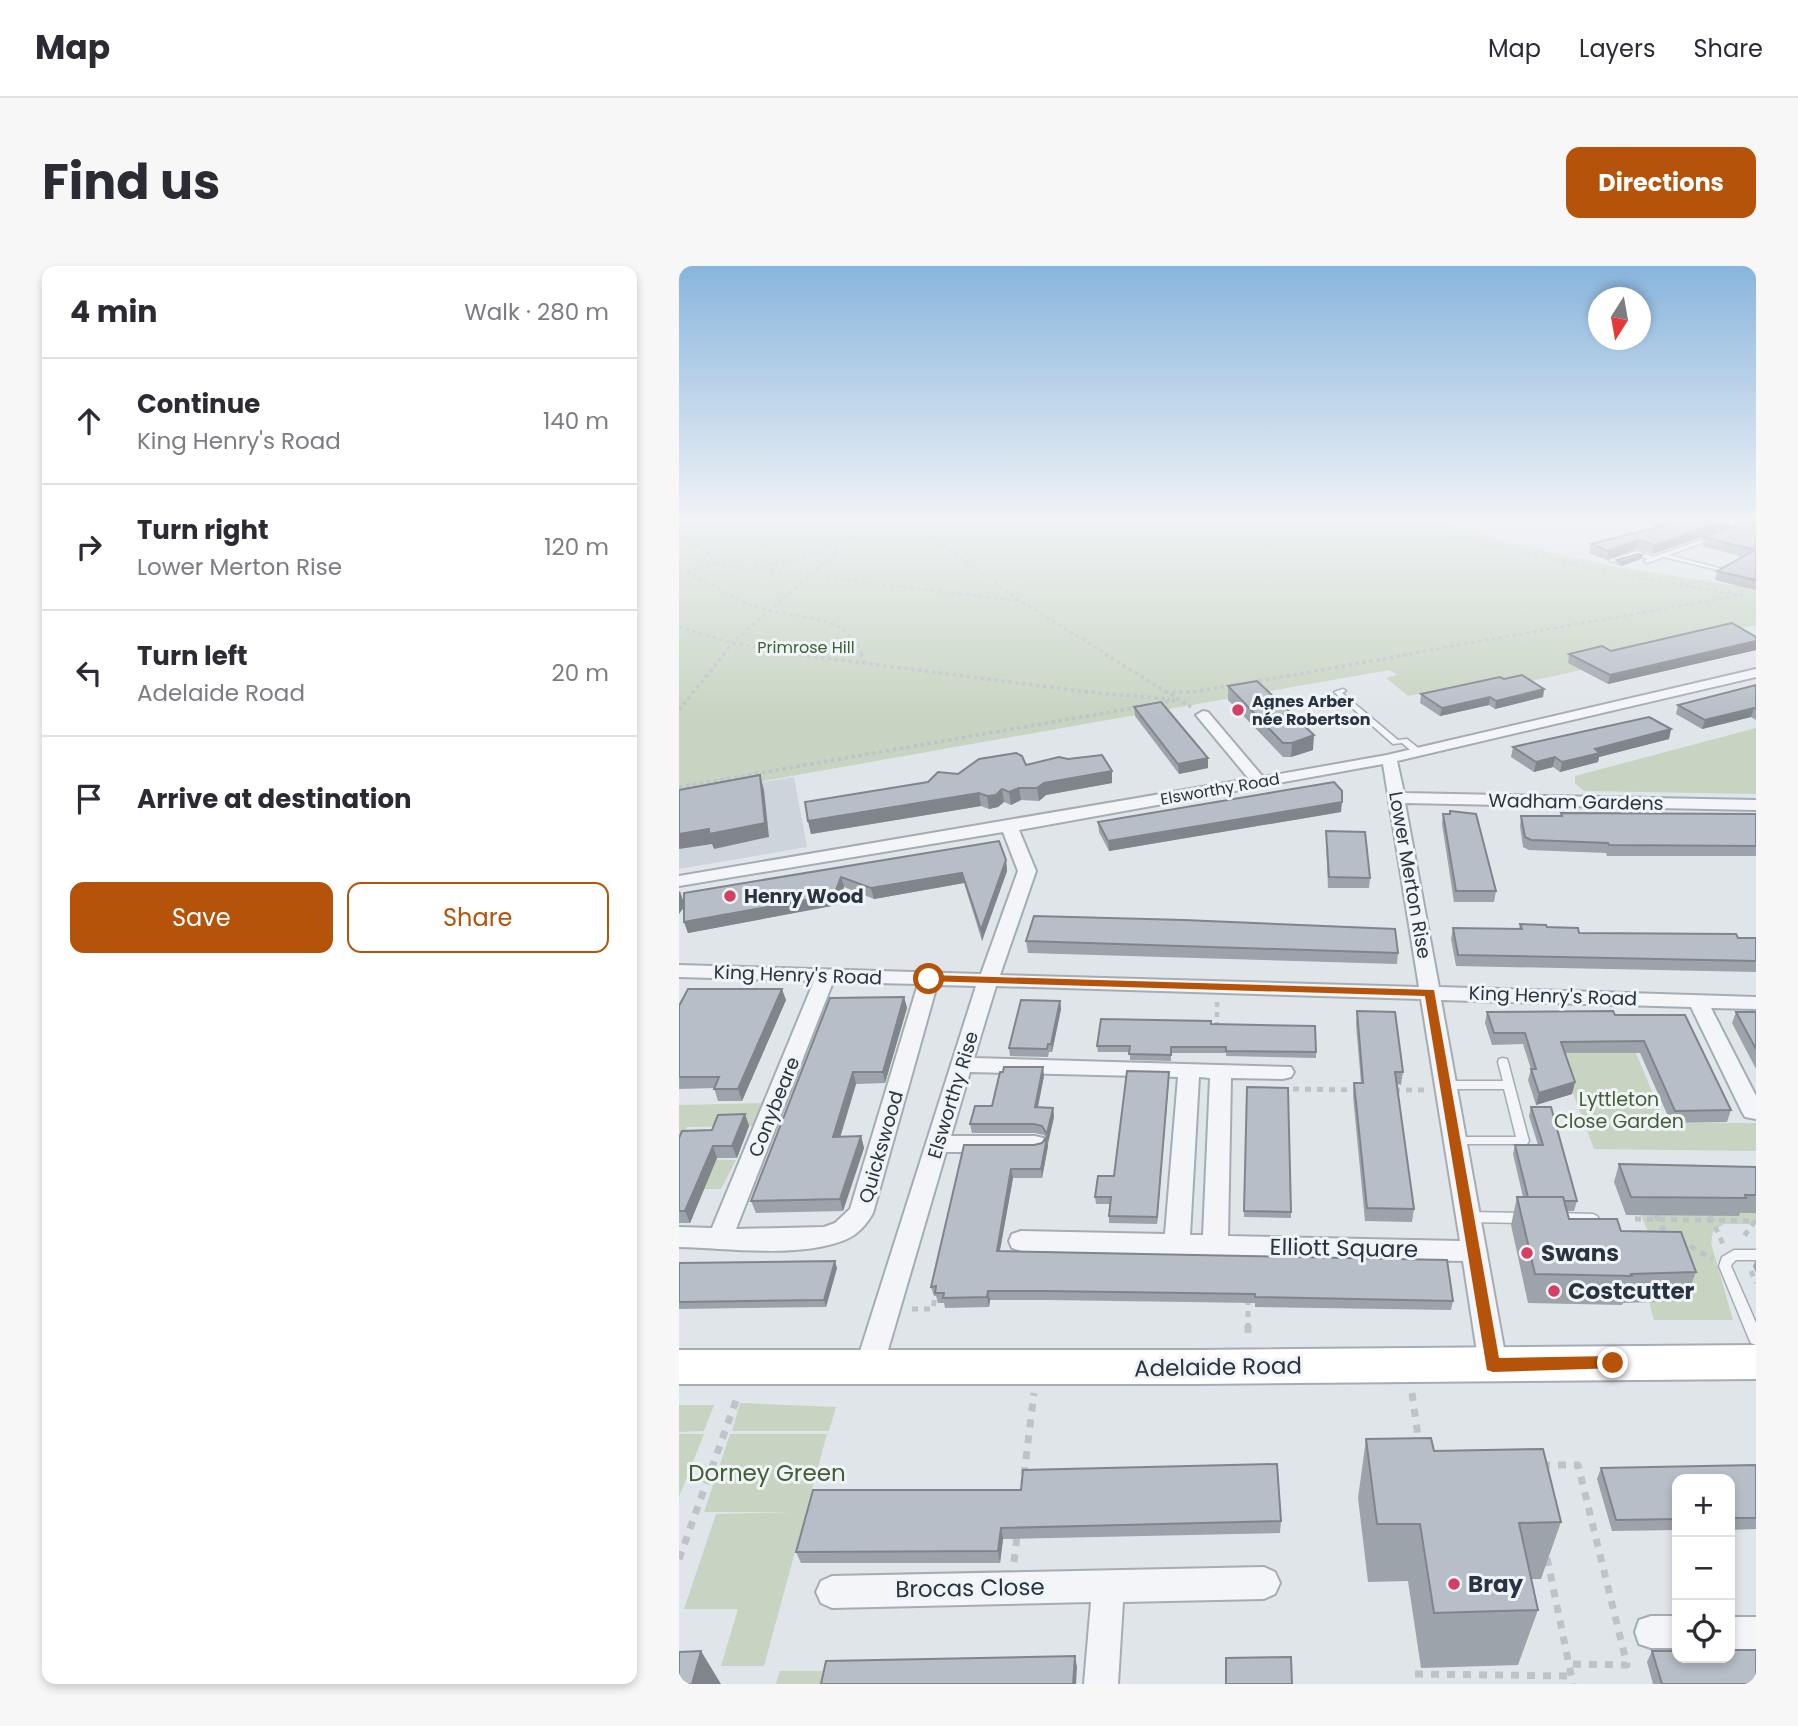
<!DOCTYPE html>
<html lang="en">
<head>
<meta charset="utf-8">
<style>
	:root { --surface:#fff; --page:#f7f7f7; --text:#2b2b33; --muted:#7c7c81; --line:#e1e1e2; --accent:#b45309 }
	body { margin:0; font-family:Poppins,sans-serif; background:var(--page); color:var(--text) }
	.controls { position:absolute; right:21px; bottom:21px; display:grid; overflow:hidden; border-radius:14px; box-shadow:0 4px 10px #0003 }
	.controls button { width:63px; height:63px; display:grid; place-items:center; padding:0; border:0; border-bottom:2px solid var(--line); background:var(--surface); color:var(--text); font:35px sans-serif }
	.compass { position:absolute; left:909px; top:21px; width:63px; height:63px; border-radius:50%; background:var(--surface); box-shadow:0 4px 10px #0003; rotate:191deg }
	.stop { position:absolute; width:21px; height:21px; margin:-16px; border:5px solid #b45309; border-radius:50%; background:#fff }
	.stop.end { background:#b45309; border-color:#fff; box-shadow:0 2px 7px #0008 }
	.list { margin:0; padding:0; list-style:none }
	h2 { display:flex; justify-content:space-between; align-items:center; height:91px; margin:0; padding:0 28px; font-size:30px }
	h2 small { font-size:23px; font-weight:400; color:var(--muted) }
	.list li { display:grid; grid-template-columns:46px 1fr auto; gap:21px; align-items:center; box-sizing:border-box; height:126px; padding:0 28px; border-top:2px solid var(--line) }
	.list b { display:block; font-size:26px; white-space:nowrap }
	.list p { margin:0; font-size:23px; white-space:nowrap; color:var(--muted) }
	.list em { font-size:23px; font-style:normal; color:var(--muted) }
	.actions { display:flex; gap:14px; padding:21px 28px }
	.actions a { flex:1; padding:16px 0; border:2px solid var(--accent); border-radius:14px; text-align:center; font-size:24px; color:var(--accent) }
	.actions .main { background:var(--accent); color:#fff }
	.icon { flex:none; width:38px; height:38px; fill:none; stroke:currentColor; stroke-width:2; stroke-linecap:round; stroke-linejoin:round }
	.map { position:relative; flex:none; width:1077px; height:1418px; overflow:hidden; border-radius:14px }
	header { display:flex; align-items:center; gap:42px; box-sizing:border-box; height:98px; padding:0 35px; background:var(--surface); border-bottom:2px solid var(--line) }
	header strong { font-size:33px }
	nav { display:flex; gap:38px; margin-inline-start:auto; font-size:24px }
	.intro { display:flex; align-items:center; justify-content:space-between; box-sizing:border-box; height:168px; padding:0 42px }
	h1 { margin:0; font-size:49px }
	.button { padding:18px 32px; border-radius:14px; background:var(--accent); color:#fff; font-size:24px; font-weight:700 }
	main { display:flex; gap:42px; padding:0 42px }
	aside { flex:1; background:var(--surface); border-radius:14px; box-shadow:0 4px 10px #0003 }
	.map>svg:first-child { display:block }
</style>
</head>
<body>
<header>
<strong>Map</strong>
<nav><a>Map</a><a>Layers</a><a>Share</a></nav>
</header>
<div class="intro"><h1>Find us</h1><a class="button">Directions</a></div>
<main>
<aside>
<h2>4 min<small>Walk · 280 m</small></h2>
<ul class="list">
<li><svg class="icon" aria-label="ahead" viewBox="0 0 24 24"><path d="M12 20V5M6 11l6-6 6 6"/></svg><div><b>Continue</b><p>King Henry's Road</p></div><em>140 m</em></li>
<li><svg class="icon" aria-label="right" viewBox="0 0 24 24"><path d="M7 20v-9h11M14 6l5 5-5 5"/></svg><div><b>Turn right</b><p>Lower Merton Rise</p></div><em>120 m</em></li>
<li><svg class="icon" aria-label="left" viewBox="0 0 24 24"><path d="M17 20v-9H6M10 6l-5 5 5 5"/></svg><div><b>Turn left</b><p>Adelaide Road</p></div><em>20 m</em></li>
<li><svg class="icon" aria-label="arrive" viewBox="0 0 24 24"><path d="M6 21V4h12l-3 4 3 4H6"/></svg><div><b>Arrive at destination</b></div></li>
</ul>
<div class="actions"><a class="main">Save</a><a>Share</a></div>
</aside>
<div class="map">
<svg width="1077" height="1418" viewBox="0 0 1077 1418">
	<rect width="100%" height="100%" fill="#e0e5ea"/>
	<path fill="#ced4dc" d="M115,511L128,581L0,603V530Z"/>
	<g fill="#c7d4c1">
		<path d="M0,254H757L829,277L939,301L1077,323V359L890,396L902,404L839,418L828,411L729,430L707,412L718,409L710,404L0,530Z"/>
		<path d="M1077,462V528L905,525L896,517V510Z"/>
		<path d="M879,787H957L986,857H1077V885L915,883Z"/>
		<path d="M85,837L74,860L8,861L0,884V839Z"/>
		<path d="M0,893L57,894L42,923H0Z"/>
		<path d="M1077,947V958H1045L1034,965L1032,977L1054,1054H975L970,1036L1005,1035L981,995L962,949Z"/>
		<path d="M61,1137H62L157,1141L150,1165H53Z"/>
		<path d="M0,1139H35L25,1165L0,1166Z"/>
		<path d="M0,1168H25L0,1231Z"/>
		<path d="M51,1168H148L85,1400H42L59,1343H5L37,1248L114,1246H25Z"/>
		<path d="M101,1405H148L145,1418H97Z"/>
	</g>
	<g fill="none" stroke-linecap="round" stroke-linejoin="round">
		<defs>
			<g id="service">
				<path d="M1031,271L1036,272L990,289L1043,303V305L985,291L968,297L965,295L969,293L958,289L933,296L930,294L958,285L974,291Z"/>
				<path d="M664,423L667,425L663,427L719,474L728,473L743,485V489H737L723,477L714,478L655,426Z"/>
				<path d="M824,792L828,793L829,796L850,875L848,878H773L771,875L773,872L777,871H837L825,823H767L763,822L762,819L763,816L767,815H824L819,796L820,793Z"/>
				<path d="M789,946L844,947L848,949L850,952L848,955L844,957L789,956L785,954L783,951L785,948Z"/>
				<path d="M877,947L914,948L918,950L920,953L918,956L914,958L877,957L873,955L871,952L873,949Z"/>
				<path d="M1055,984H1077V994H1057L1053,998L1052,1000L1077,1057V1079L1072,1077L1070,1073L1040,1000L1043,991Z"/>
			</g>
			<g id="minor">
				<path d="M1077,403V411L718,495L725,527L1077,534V544L726,537L760,721L1077,731V743L1032,742L1077,830V853L1066,851L1063,846L1012,741L762,734L828,1099L824,1107L814,1111L804,1107L800,1099L784,995L342,985L333,982L330,975L333,968L342,965L486,968L499,811L291,806L272,870H356L364,872L367,878L364,884L356,886H267L204,1101L200,1109L190,1113L180,1109L176,1101L297,720L258,719L194,947C188,958 179,968 168,973C122,993 49,982 0,981V961L33,962L135,715L0,711V699L302,708L339,605L324,566L0,620V610L570,513L517,449L524,445L529,446L584,511L708,489ZM704,498L740,721L321,709L357,605L340,564ZM154,716L239,718L171,943L156,957L145,961L57,963ZM317,720L742,733L781,975L549,970L552,812L604,813L612,811L615,806L612,801L295,792ZM520,811L531,812L524,969H511Z"/>
				<path d="M585,1301L596,1306L601,1317L596,1328L585,1333L444,1336L439,1418H405L412,1336L153,1342L142,1337L137,1326L142,1315L153,1310Z"/>
				<path d="M972,1350H998V1382H972L960,1378L956,1366L960,1354Z"/>
				<rect x="1051" y="1351" width="26" height="32"/>
			</g>
			<g id="secondary">
				<path d="M1038,254H1060L1077,258V267L1040,257Z"/>
				<path d="M1077,1079V1113L517,1118H0V1084H517Z"/>
			</g>
		</defs>
		<use href="#service" stroke="#a5acb4" stroke-width="3"/>
		<use href="#minor" stroke="#a5acb4" stroke-width="4"/>
		<use href="#secondary" stroke="#a5acb4" stroke-width="4"/>
		<g stroke="#bec3c9" stroke-width="2.5" stroke-dasharray="3.5 3.5" stroke-linecap="butt">
			<path d="M230,254L341,335L429,389"/>
			<path d="M727,254L799,276L926,305"/>
			<path d="M0,265L21,280L40,299L341,335"/>
			<path d="M75,301C125,296 154,283 195,254"/>
			<path d="M0,306C27,311 49,331 74,340C111,354 168,344 183,389"/>
			<path d="M8,307L36,297"/>
			<path d="M0,361L53,377L128,389"/>
			<path d="M44,389L53,377L157,287V282"/>
			<path d="M723,389L1063,329L938,308"/>
		</g>
		<g stroke="#bec3c9" stroke-width="3.5" stroke-dasharray="3.5 3.5" stroke-linecap="butt">
			<path d="M114,388L409,426L491,433"/>
			<path d="M182,388L185,397"/>
			<path d="M426,388L512,441"/>
			<path d="M573,416L733,388"/>
			<path d="M486,426H514L554,419"/>
			<path d="M479,437L499,434"/>
			<path d="M0,444L45,388"/>
			<path d="M0,521L460,441"/>
		</g>
		<path stroke="#bec3c9" stroke-width="4.5" stroke-dasharray="5 5" stroke-linecap="butt" d="M538,736V762"/>
		<g stroke="#bec3c9" stroke-width="5" stroke-dasharray="6 6" stroke-linecap="butt">
			<path d="M614,823L679,824"/>
			<path d="M715,824H745"/>
			<path d="M977,949L982,961L994,969"/>
			<path d="M1031,950L1045,980"/>
			<path d="M956,953L1076,955L1063,973"/>
			<path d="M1001,974L1033,993"/>
			<path d="M1072,1005L1077,1017"/>
			<path d="M569,1033V1061"/>
			<path d="M233,1043H254L256,1030"/>
		</g>
		<g stroke="#bec3c9" stroke-width="7" stroke-dasharray="8 8" stroke-linecap="butt">
			<path d="M569,1059V1073"/>
			<path d="M733,1127L740,1178"/>
			<path d="M863,1199H899L948,1399L890,1398"/>
			<path d="M345,1209L355,1127"/>
			<path d="M868,1292L894,1418"/>
			<path d="M0,1293L59,1129"/>
			<path d="M335,1296L338,1270"/>
			<path d="M736,1408L893,1410"/>
		</g>
		<use href="#service" fill="#f3f5f8" fill-rule="evenodd"/>
		<use href="#minor" fill="#f3f5f8" fill-rule="evenodd"/>
		<use href="#secondary" fill="#fff" fill-rule="evenodd"/>
	</g>
	<g fill="#9da3ab">
		<path d="M956,254H1051L1049,262L974,288L957,283L928,294L910,287L912,278L979,261Z"/>
		<path d="M1077,260V324L1063,321L1036,314L1038,305L1064,291L1023,280L1025,271Z"/>
		<path d="M963,289L962,293L942,300L937,298L938,294Z"/>
		<path d="M1077,371V384L929,418L889,397L890,388L932,385Z"/>
		<path d="M825,413L865,423L864,431L816,443L810,439L761,450L741,437L742,428Z"/>
		<path d="M1077,419V454L1072,451L1023,463L997,448L999,439Z"/>
		<path d="M549,420L634,484L612,491H604L549,434Z"/>
		<path d="M455,441L529,502L500,508L456,450Z"/>
		<path d="M992,463L990,473L920,491L919,496L881,506L874,501L855,506L832,491L834,481Z"/>
		<path d="M347,499L433,505V517L367,529L360,535L342,534L332,539L325,536L319,541L310,543L302,540L132,568L129,555L249,516L279,508Z"/>
		<path d="M771,545L817,625L815,636H775L763,558L764,548H770Z"/>
		<path d="M662,546L430,585L420,566L419,556Z"/>
		<path d="M882,547L1077,548V590H928L927,587L850,584L844,581L841,560L842,550H881Z"/>
		<path d="M647,565L691,612L690,622H649L647,576Z"/>
		<path d="M327,594L328,605L303,675L285,617L195,633L165,621L158,639L9,667L5,656V627Z"/>
		<path d="M355,650L719,687L718,698L349,687L347,675Z"/>
		<path d="M841,658L868,661L900,667L1077,672V706L777,700L772,673L774,662L840,663Z"/>
		<path d="M225,731L228,742L206,817L177,818L161,871L182,870L185,882L164,945L77,947L72,935Z"/>
		<path d="M107,734L63,835H39L35,822L0,823V740Z"/>
		<path d="M381,735L382,743L373,786H370L369,791L331,790L330,782Z"/>
		<path d="M678,745L724,806L722,819L718,818L735,943L733,956L686,955L674,830L675,817H682L677,758Z"/>
		<path d="M808,746L936,749L1052,844L1048,856L992,857L961,787H886L896,816L893,828L857,839L849,814L852,803L844,778L813,779L806,757Z"/>
		<path d="M1057,746H1077V803L1053,757Z"/>
		<path d="M532,758L637,786V792L547,790V787H492V795L451,794V786H419L418,780Z"/>
		<path d="M490,806L478,958L430,957V950L431,938H417L416,931L435,910Z"/>
		<path d="M365,810L359,841L374,842L375,851L369,877L368,875L369,880L363,912H334L321,985L774,1035L772,1044L576,1041V1037L369,1034H311L310,1041L266,1042L265,1037H259L257,1030H255L252,1021L285,879H355L363,877L367,873L365,869L356,867H293L291,858L313,840Z"/>
		<path d="M568,821L612,946V952L565,951Z"/>
		<path d="M852,841L898,935L895,945H887L890,953L942,965L1017,1006L1006,1035L944,1037L943,1039L849,1037L832,959L838,931H844L834,888L836,879H859L850,850Z"/>
		<path d="M66,848L70,860L58,892H38L11,957H0V872L33,864Z"/>
		<path d="M940,898L1077,901V947H1061L1060,950L947,949L935,916Z"/>
		<path d="M1077,994V1007L1074,1000Z"/>
		<path d="M0,997L158,1002L147,1041L0,1043Z"/>
		<path d="M687,1173L755,1185L882,1256L862,1313H852L859,1344L839,1399L742,1402L729,1315L689,1316L679,1232Z"/>
		<path d="M1077,1199V1263L1051,1264V1213H998V1264L933,1265L918,1213L922,1202Z"/>
		<path d="M342,1224L602,1255L601,1267L324,1273L321,1297H122L117,1286Z"/>
		<path d="M973,1385L1077,1418H974L968,1396Z"/>
	</g>
	<g fill="#80858b">
		<path d="M1051,254L1049,262L974,288L976,279Z"/>
		<path d="M959,274L957,283L928,294L929,285Z"/>
		<path d="M963,289L962,293L942,300L943,296Z"/>
		<path d="M1077,375V384L929,418L931,409Z"/>
		<path d="M865,423L864,431L816,443L817,435Z"/>
		<path d="M811,431L810,439L761,450L763,442Z"/>
		<path d="M1075,442L1072,451L1023,463L1026,454Z"/>
		<path d="M992,463L990,473L920,491L919,496L881,506L883,496L916,483Z"/>
		<path d="M635,469L634,484L612,491L613,477Z"/>
		<path d="M876,491L874,501L855,506L857,496Z"/>
		<path d="M529,492V502L500,508L499,498Z"/>
		<path d="M433,505V517L367,529L360,535L358,522L365,517Z"/>
		<path d="M81,509L85,524L90,571L35,583L33,578L0,583V568Z"/>
		<path d="M340,522L342,534L332,539L330,526Z"/>
		<path d="M323,523L325,536L319,541L310,543L308,530Z"/>
		<path d="M300,527L302,540L132,568L129,555Z"/>
		<path d="M663,536L662,546L430,585L429,575Z"/>
		<path d="M327,594L328,605L303,675L302,664Z"/>
		<path d="M283,607L285,617L195,633L192,622Z"/>
		<path d="M162,611L165,621L158,639L9,667L5,656Z"/>
		<path d="M1,625L6,640L0,648V626Z"/>
		<path d="M103,723L107,734L63,835L59,823Z"/>
		<path d="M225,731L228,742L206,817L204,806Z"/>
		<path d="M381,735L382,743L373,786L372,778Z"/>
		<path d="M364,801L365,810L357,850L356,841Z"/>
		<path d="M174,806L177,818L158,882L154,871Z"/>
		<path d="M490,806V813L478,958V951Z"/>
		<path d="M896,816L893,828L857,839L860,827Z"/>
		<path d="M374,842L375,851L369,877L368,868Z"/>
		<path d="M66,848L70,860L58,892L53,880Z"/>
		<path d="M182,870L185,882L164,945L161,933Z"/>
		<path d="M368,871L369,880L363,912L362,903Z"/>
		<path d="M34,880L38,892L11,957L6,945Z"/>
		<path d="M332,903L334,912L319,994L318,985Z"/>
		<path d="M156,995L158,1002L147,1041L145,1034Z"/>
		<path d="M309,1025L311,1034L310,1041L308,1031Z"/>
		<path d="M322,1262L324,1273L321,1297L319,1285Z"/>
		<path d="M22,1385L42,1418H13Z"/>
		<path d="M396,1390L398,1401L397,1418H394Z"/>
	</g>
	<g fill="#b7bec7" stroke="#80858b" stroke-width="2">
		<path d="M985,254H1049L976,279L959,274L929,285L912,278L995,257Z"/>
		<path d="M1064,257L1077,260V314L1038,305L1076,284L1025,271Z"/>
		<path d="M959,288L963,289L943,296L938,294Z"/>
		<path d="M1053,357L1077,371V375L931,409L890,388L923,380L932,385Z"/>
		<path d="M843,409L865,423L817,435L811,431L763,442L742,428L821,411L825,413Z"/>
		<path d="M578,415L635,469L613,477H604L549,420Z"/>
		<path d="M1077,419V443L1075,442L1026,454L999,439Z"/>
		<path d="M482,436L529,492L499,498L455,441Z"/>
		<path d="M970,451L992,463L916,483L921,487L883,496L876,491L857,496L834,481Z"/>
		<path d="M337,487L343,490L347,499L380,491L389,493L423,489L433,505L365,517L358,522H340L330,526L323,523L317,529L308,530L300,527L129,555L126,536L249,516L259,506L279,508L300,493Z"/>
		<path d="M81,509L86,557L30,568V563L0,568V524Z"/>
		<path d="M655,516L663,525V536L429,575L419,556Z"/>
		<path d="M771,545L797,548L817,625H777L764,548H771Z"/>
		<path d="M882,547L1077,548V580L930,579L929,577L852,574L846,571L842,550H883Z"/>
		<path d="M647,565L686,566L691,612L650,611Z"/>
		<path d="M320,575L327,594L302,664L283,607L192,622L162,611L155,629L5,656V627Z"/>
		<path d="M355,650L505,654L716,663L719,687L347,675Z"/>
		<path d="M841,658L867,659L868,661L899,662L900,667L1057,668L1059,672H1077V695L779,689L774,662L843,663Z"/>
		<path d="M9,723H103L59,823H35L40,811H0V740Z"/>
		<path d="M225,731L204,806H174L154,871L182,870L161,933L72,935L151,732Z"/>
		<path d="M342,734L381,735L372,778H369L368,783L330,782Z"/>
		<path d="M678,745L716,746L724,806H716L735,943L688,942L675,817H684Z"/>
		<path d="M934,745L936,749H1006L1052,844L996,845L965,775L882,776L896,816L860,827L852,803H857L846,767H815L808,746Z"/>
		<path d="M1057,746H1077V783Z"/>
		<path d="M422,753L532,755V758L636,760L637,786L547,785V781H492V789L450,788L451,780H418Z"/>
		<path d="M325,801H364L356,841L374,842L368,868L363,860L355,858H291L296,840H313L321,806H324Z"/>
		<path d="M448,805L490,806L478,951L430,950L432,931H416L419,910H435Z"/>
		<path d="M568,821L609,822L612,946L565,945Z"/>
		<path d="M852,841H872L898,935H885L884,931H849L836,879H864Z"/>
		<path d="M66,848L53,880H34L6,945H0V872L3,865L33,864L39,849Z"/>
		<path d="M368,871L362,903H332L318,985L768,994L774,1035L576,1031V1028L368,1025H309L308,1031L264,1032L265,1027H256L257,1020L252,1021L285,879H355L363,877Z"/>
		<path d="M940,898L1077,901V929H1066L1067,932L952,931Z"/>
		<path d="M838,931H884L890,953H938L942,965L1002,966L1017,1006L952,1008L953,1010L856,1008Z"/>
		<path d="M156,995L145,1034L0,1036V997Z"/>
		<path d="M752,1172L755,1185L864,1183L882,1256L840,1257L859,1344L755,1347L741,1258H698L687,1173Z"/>
		<path d="M598,1198L602,1255L322,1262L319,1285L117,1286L134,1224H342L344,1204Z"/>
		<path d="M1077,1199V1252H1051V1213H998V1253L937,1254L922,1202Z"/>
		<path d="M1051,1384H1077V1418H983L973,1385H998V1392H1051Z"/>
		<path d="M22,1385L13,1418H0V1386Z"/>
		<path d="M396,1390L394,1418H142L147,1395Z"/>
		<path d="M612,1391L613,1418H547V1392Z"/>
	</g>
	<linearGradient id="sky" x2="0" y2="1"><stop stop-color="#88b5dd"/><stop offset="0.56" stop-color="#f1f3f6"/><stop offset="1" stop-color="#f1f3f6" stop-opacity="0"/></linearGradient>
	<rect width="1077" height="452" fill="url(#sky)"/>
	<path fill="#b45309" d="M250,709L755,724L820,1092L934,1090L939,1092L942,1097L939,1102L814,1106L808,1104L746,730L246,715V710Z"/>
	<g fill="#d53f63" stroke="#f0f4f7" stroke-width="2.5">
		<circle cx="559" cy="444" r="7"/>
		<circle cx="51" cy="630" r="7"/>
		<circle cx="848" cy="987" r="7"/>
		<circle cx="875" cy="1025" r="7"/>
		<circle cx="775" cy="1318" r="7"/>
	</g>
	<g text-anchor="middle" dominant-baseline="central" stroke-width="6" stroke-linejoin="round" paint-order="stroke">
		<g font-size="16" fill="#405f34" stroke="#f0f4f7">
			<text x="127" y="381">Primrose Hill</text>
		</g>
		<g font-size="16" font-weight="bold" fill="#283442" stroke="#f0f4f7" text-anchor="start">
			<text x="573" y="435">Agnes Arber<tspan x="573" dy="18">née Robertson</tspan></text>
		</g>
		<g font-size="16" fill="#283442" stroke="#f0f4f7">
			<text transform="translate(541 523) rotate(-10)">Elsworthy Road</text>
		</g>
		<g font-size="19" fill="#283442" stroke="#f0f4f7">
			<text transform="translate(897 536) rotate(1)">Wadham Gardens</text>
			<text transform="translate(731 609) rotate(80)">Lower Merton Rise</text>
			<text transform="translate(119 709) rotate(2)">King Henry's Road</text>
			<text transform="translate(874 730) rotate(2)">King Henry's Road</text>
			<text transform="translate(274 829) rotate(-73)">Elsworthy Rise</text>
			<text transform="translate(95 841) rotate(-68)">Conybeare</text>
			<text transform="translate(202 881) rotate(-74)">Quickswood</text>
		</g>
		<g font-size="19" font-weight="bold" fill="#283442" stroke="#f0f4f7" text-anchor="start">
			<text x="65" y="630">Henry Wood</text>
		</g>
		<g font-size="19" fill="#405f34" stroke="#f0f4f7">
			<text x="940" y="833">Lyttleton<tspan x="940" dy="22">Close Garden</tspan></text>
		</g>
		<g font-size="23" fill="#283442" stroke="#f0f4f7">
			<text transform="translate(665 982) rotate(1)">Elliott Square</text>
			<text transform="translate(539 1101) rotate(-1)">Adelaide Road</text>
			<text transform="translate(291 1322) rotate(-1)">Brocas Close</text>
		</g>
		<g font-size="23" font-weight="bold" fill="#283442" stroke="#f0f4f7" text-anchor="start">
			<text x="862" y="987">Swans</text>
			<text x="889" y="1025">Costcutter</text>
			<text x="789" y="1318">Bray</text>
		</g>
		<g font-size="23" fill="#405f34" stroke="#f0f4f7">
			<text x="88" y="1207">Dorney Green</text>
		</g>
	</g>
</svg>
<div class="controls">
<button>+</button>
<button>−</button>
<button><svg class="icon" aria-label="locate" viewBox="0 0 24 24"><circle cx="12" cy="12" r="6"/><path d="M12 2v4M12 18v4M2 12h4M18 12h4"/></svg></button>
</div>
<svg class="compass" viewBox="-18 -18 36 36"><path d="M0-13l5 13h-10z" fill="#e53935"/><path d="M0 13l5-13h-10z" fill="#7c7c81"/></svg>
<div class="stop" style="left:250px;top:713px"></div>
<div class="stop end" style="left:934px;top:1097px"></div>
</div>
</main>
</body>
</html>
